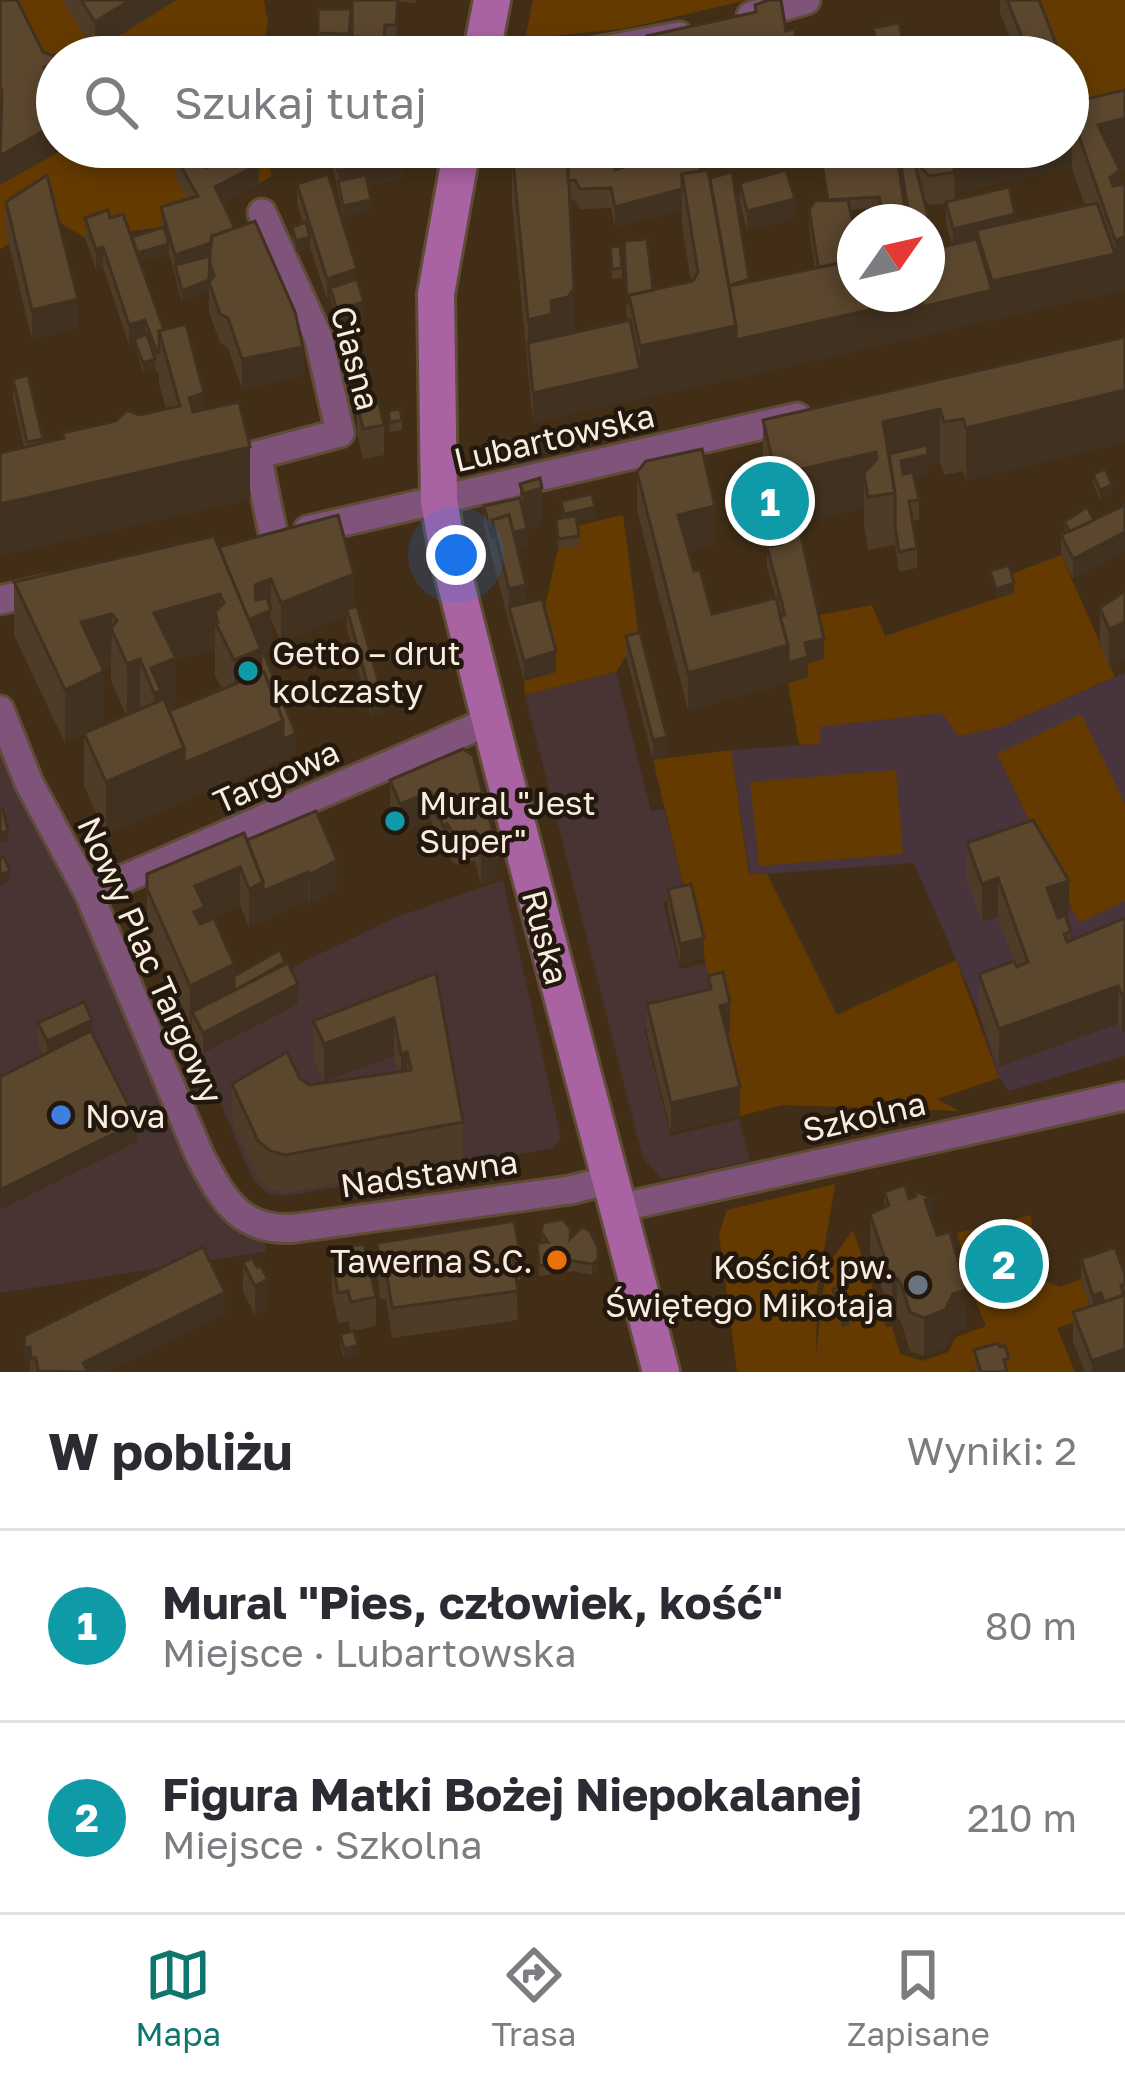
<!DOCTYPE html>
<html lang="pl">
<head>
<meta charset="utf-8">
<style>
	:root { --surface:#fff; --page:#f7f7f7; --text:#2b2b33; --muted:#7c7c81; --line:#e1e1e2; --accent:#0f766e }
	body { margin:0; font-family:"Golos Text",sans-serif; background:var(--page); color:var(--text) }
	.compass { position:absolute; left:837px; top:204px; width:108px; height:108px; border-radius:50%; background:var(--surface); box-shadow:0 6px 18px #0003; rotate:56deg }
	.you { position:absolute; left:456px; top:555px; width:42px; height:42px; margin:-30px; border:9px solid #fff; border-radius:50%; background:#1a73e8; box-shadow:0 0 0 18px #1a73e833 }
	.badge { display:grid; place-items:center; width:78px; height:78px; border-radius:50%; background:var(--accent); color:#fff; font-size:39px; font-weight:700 }
	.pin { position:absolute; translate:-50% -50%; border:6px solid #fff; box-shadow:0 3px 12px #0006 }
	.list { margin:0; padding:0; list-style:none }
	h2 { display:flex; justify-content:space-between; align-items:center; height:156px; margin:0; padding:0 48px; font-size:51px }
	h2 small { font-size:39px; font-weight:400; color:var(--muted) }
	.list li { display:grid; grid-template-columns:78px 1fr auto; gap:36px; align-items:center; box-sizing:border-box; height:192px; padding:0 48px; border-top:3px solid var(--line) }
	.list b { display:block; font-size:45px; white-space:nowrap }
	.list p { margin:0; font-size:39px; white-space:nowrap; color:var(--muted) }
	.list em { font-size:39px; font-style:normal; color:var(--muted) }
	.icon { flex:none; width:66px; height:66px; fill:none; stroke:currentColor; stroke-width:2; stroke-linecap:round; stroke-linejoin:round }
	.map { position:relative; flex:none; width:1125px; height:1372px; overflow:hidden }
	.search { position:absolute; background:var(--surface); box-shadow:0 6px 18px #0003; left:36px; right:36px; top:36px; height:132px; display:flex; align-items:center; gap:30px; box-sizing:border-box; padding:0 42px; border-radius:66px; color:var(--muted); font-size:45px }
	.sheet { height:540px; background:var(--surface) }
	nav { display:flex; justify-content:space-around; align-items:center; box-sizing:border-box; height:168px; border-top:3px solid var(--line); background:var(--surface); font-size:33px; color:var(--muted) }
	nav a { display:grid; justify-items:center; gap:6px }
	nav .on { color:var(--accent) }
	.map>svg:first-child { display:block }
</style>
</head>
<body>
<div class="map">
<svg width="1125" height="1372" viewBox="0 0 1125 1372">
	<rect width="100%" height="100%" fill="#422e17"/>
	<g fill="#493434">
		<path d="M616,672L651,811L664,809L686,896L663,902L680,969L707,963L716,998L684,1019L644,1029L671,1136L739,1119L750,1161L662,1179L643,1158L525,695Z"/>
		<path d="M0,748L216,1198L267,1246L264,1252L0,1293Z"/>
		<path d="M503,880L561,1139L553,1148L287,1196L268,1194L253,1180L189,1028L294,974L293,967L394,918Z"/>
	</g>
	<path fill="#47343c" d="M1125,673V1056L1009,1091L999,1078L977,1008L914,863L750,875L731,750L820,744L818,727L942,713L959,735L1000,727Z"/>
	<g fill="#643a00">
		<path d="M0,0H264L268,23L262,57H57V147H265L272,176L198,217L161,227L85,238L54,219L0,249Z"/>
		<path d="M533,0H747L628,28L525,39Z"/>
		<path d="M1036,0H1125V133L1089,135L1068,82V57H1058Z"/>
		<path d="M623,515L641,652L626,656L616,672L525,695L524,681L556,671L542,619L558,549L579,546L576,526Z"/>
		<path d="M1061,555L1115,677L1000,727L959,736L942,713L819,727L821,744L799,745L788,683L807,677L805,664L814,616L872,605L885,636L1013,593L1009,575Z"/>
		<path d="M1081,714L1125,804V901L1079,923L997,754Z"/>
		<path d="M731,750L749,874H767L837,1015L956,960L999,1078L937,1099L959,1111L782,1105L740,1116C723,1045 710,975 691,904L686,896L653,760Z"/>
		<path d="M896,770L903,854L759,866L750,782Z"/>
		<path d="M835,1184L817,1291L816,1355L826,1267L853,1230L886,1327L892,1326L900,1354L923,1361L948,1352L956,1337L986,1326L972,1293L957,1233L1031,1215L1037,1277L1060,1287L1081,1279L1093,1316L1057,1328L1075,1372H1007L998,1363L968,1372H737L719,1234L727,1210Z"/>
	</g>
	<g fill="none" stroke-linecap="round" stroke-linejoin="round">
		<defs>
			<g id="street">
				<path d="M751,16L806,0"/>
				<path d="M566,57L679,36"/>
				<path d="M262,213L319,339L340,433L257,455L274,538"/>
				<path d="M308,530L797,417"/>
				<path d="M0,600L48,589"/>
				<path d="M0,710L29,783L89,894L200,1156C223,1200 241,1233 296,1228L570,1190L610,1180"/>
				<path d="M89,894L490,721"/>
				<path d="M618,1208L1125,1096"/>
			</g>
			<g id="secondary">
				<path d="M481,57L492,0"/>
				<path d="M462,147L436,294L439,501L448,553L501,763L661,1372"/>
			</g>
		</defs>
		<use href="#street" stroke="#5f4c37" stroke-width="33"/>
		<use href="#secondary" stroke="#5f4c37" stroke-width="42"/>
		<use href="#street" stroke="#80537a" stroke-width="27"/>
		<use href="#secondary" stroke="#aa63a2" stroke-width="36"/>
	</g>
	<g fill="#4e3c28" fill-rule="evenodd">
		<path d="M62,0H176L95,51Z"/>
		<path d="M352,0H416V3L398,2L396,45H385V51L352,57Z"/>
		<path d="M1000,0H1039L1061,57H1018L1000,13Z"/>
		<path d="M318,9H351L349,44L318,43Z"/>
		<path d="M873,28L905,53V57H877Z"/>
		<path d="M1068,62L1083,100L1120,172L1125,290L533,423L512,203V150L568,165L583,164L582,147H621L622,167L635,163L632,147H665L667,157L700,171L710,178L749,282L815,268L809,229V209L826,200L822,165L895,156V154L872,158L869,147H1068ZM1072,168L1085,206L1015,221L955,200V193ZM924,199L929,205L946,203V223L952,245L933,249V236ZM575,200L580,209L611,208L615,227L682,210V227L691,281L653,290L624,261L627,320L574,333L570,201ZM879,207L882,222H927V294H855L850,210Z"/>
		<path d="M152,147L170,159L158,166L152,156Z"/>
		<path d="M206,147H249L259,184L223,203L303,376L242,389L228,348L220,343L209,312V290L182,302L169,254L141,262L164,330L250,500L24,447L13,399V379L43,443L62,439V433L166,409L159,384V372L157,373L155,369L143,373L134,343L129,345L103,267L96,270L85,238V218H110L132,237L161,228V207L188,199L175,177V156L206,168L215,162Z"/>
		<path d="M332,147H401L403,177L368,185L371,211L343,217L332,162Z"/>
		<path d="M820,147H861L821,151Z"/>
		<path d="M740,183L795,219L747,231L740,203Z"/>
		<path d="M297,184L357,279L364,312L337,320L330,298L327,299L310,247L296,252L292,237V227L303,223L297,204Z"/>
		<path d="M6,202L78,328L32,340L6,232Z"/>
		<path d="M610,247L622,268V278L612,279Z"/>
		<path d="M1125,337L966,481L963,471L944,475L940,462L928,465V475L914,478L919,500V520L912,521L917,548V568L899,572L895,545L868,550L864,526V508L776,528L763,473V420Z"/>
		<path d="M357,403L384,425V455L363,459L357,433Z"/>
		<path d="M388,411L402,420V430L390,432Z"/>
		<path d="M637,472L715,544L688,551L694,571L712,614L776,599L767,567V547L824,659L808,663V677L688,711L637,510Z"/>
		<path d="M1093,474L1112,495L1100,500L1093,484Z"/>
		<path d="M520,484L542,526L527,530V549L518,551L526,603L556,672L524,681L484,527V506L520,500Z"/>
		<path d="M561,501L595,517L577,521L579,546L558,549L556,519L562,518Z"/>
		<path d="M1125,505V552L1073,579L1061,555V535L1065,534L1064,522L1094,520Z"/>
		<path d="M219,547L354,607L382,715L371,717L347,629V615L281,642L271,619V648L263,652L296,754L106,834L84,786V734L65,743L14,635V582ZM215,649V675L222,689L176,709V660ZM111,667V681L126,715L88,731L104,724L103,669Z"/>
		<path d="M1125,591V660L1109,667L1100,646V608Z"/>
		<path d="M626,636L667,757L653,760L626,656Z"/>
		<path d="M463,749L497,878L481,885L475,861L454,864L447,853L443,855L431,821L400,833L390,810V780Z"/>
		<path d="M247,840L337,890L309,905L308,901L249,927L240,905L205,920L236,975L285,964L298,1004L203,1053L192,1033V1023L190,1024L147,927V874Z"/>
		<path d="M967,843L1069,919L1067,920L1071,940L1125,918V1031L1122,1033L1118,1024L999,1067L979,1013V974L1014,961L998,917L982,922L967,881Z"/>
		<path d="M668,889L704,958L680,964L668,909Z"/>
		<path d="M436,973L463,1122V1160L285,1193L270,1189L258,1179L232,1122V1084L300,1079L310,1085L397,1072L394,1056L324,1082L313,1059V1021Z"/>
		<path d="M708,976L730,1032L727,1033L740,1116L671,1132L647,1034V1004L708,989Z"/>
		<path d="M38,1023L92,1033L137,1142L0,1210V1077L44,1055L38,1043Z"/>
		<path d="M915,1191L933,1223L966,1328L953,1333L945,1348L924,1356L910,1351L901,1322L897,1316L892,1319L870,1252V1214L884,1207V1192L909,1199L915,1196Z"/>
		<path d="M541,1232L570,1239L598,1248V1271L592,1275L573,1271L539,1276L537,1243H542Z"/>
		<path d="M377,1243L520,1251V1280L516,1281L518,1320L392,1338L386,1299H380L377,1273Z"/>
		<path d="M345,1247L376,1297V1326L354,1331L358,1355L344,1359L340,1345V1334L351,1331L348,1321L338,1323L332,1292V1262L345,1259Z"/>
		<path d="M1081,1259L1125,1275V1372H1085L1073,1342V1312L1090,1307L1081,1279Z"/>
		<path d="M243,1263L268,1308L255,1315L243,1292Z"/>
		<path d="M833,1289L849,1325L841,1327L833,1299Z"/>
		<path d="M225,1312L106,1372H30V1368H25L24,1336Z"/>
		<path d="M974,1350L1009,1372H975Z"/>
	</g>
	<g fill="#403120">
		<path d="M130,0H176L95,51V22Z"/>
		<path d="M796,28V57H787V41Z"/>
		<path d="M55,56V85L48,106L44,67Z"/>
		<path d="M1083,91V143L1072,116V168L955,193L953,147H1068V96Z"/>
		<path d="M1125,118V171L1120,172V223L1098,125Z"/>
		<path d="M57,123V147H67L0,185V156Z"/>
		<path d="M783,147H816L783,156Z"/>
		<path d="M170,149V159L158,166V156Z"/>
		<path d="M403,157V177L340,190L338,171Z"/>
		<path d="M259,164V184L215,207V187Z"/>
		<path d="M682,189V210L615,227V207Z"/>
		<path d="M795,199V219L747,231V211Z"/>
		<path d="M371,200V211L343,217V206Z"/>
		<path d="M1015,214V234L976,230V244L953,249V229Z"/>
		<path d="M238,234L211,263L175,265V255Z"/>
		<path d="M310,237V247L296,252V241Z"/>
		<path d="M1125,237V290L736,379L640,399V346L736,326L922,298L992,290V281L1115,254V240Z"/>
		<path d="M169,244V254L134,264V254Z"/>
		<path d="M103,247V267L96,270V250Z"/>
		<path d="M357,269V289L330,288V298L327,299V279Z"/>
		<path d="M209,280V290L182,302V291Z"/>
		<path d="M574,288V341L528,343V372V320L551,301Z"/>
		<path d="M78,299V328L32,340V310Z"/>
		<path d="M364,302V312L337,320V310Z"/>
		<path d="M145,320V340L134,339V343L129,345V325Z"/>
		<path d="M303,347V376L242,389V359Z"/>
		<path d="M155,359V369L143,373V363Z"/>
		<path d="M640,369V399L533,423V393Z"/>
		<path d="M1125,390V443L966,481V428Z"/>
		<path d="M204,393V446L189,398Z"/>
		<path d="M940,409V462L928,465V475L901,481L887,474L883,422Z"/>
		<path d="M250,447V500L0,556V504Z"/>
		<path d="M876,452V496L864,473V508L776,528V475Z"/>
		<path d="M1112,485V495L1100,500V490Z"/>
		<path d="M542,488V526L527,530V549L501,556L496,537L523,530V494Z"/>
		<path d="M715,506V544L678,554V515Z"/>
		<path d="M595,507V517L564,525V514Z"/>
		<path d="M1125,532V552L1073,579V559Z"/>
		<path d="M354,574V612L347,609V615L281,642V603Z"/>
		<path d="M271,579V648L261,653V702L234,713V660L243,640L255,585Z"/>
		<path d="M1014,583V593L996,599V589Z"/>
		<path d="M526,585V623L509,607V627V589Z"/>
		<path d="M220,594V632L215,612V649L176,660V711L154,746V693L151,687L154,613Z"/>
		<path d="M112,614L111,667L81,675V622Z"/>
		<path d="M1125,622V660L1109,667V629Z"/>
		<path d="M824,639V659L808,663V677L688,711V673L788,645Z"/>
		<path d="M556,651V672L524,681V661Z"/>
		<path d="M140,659V712L127,717V664Z"/>
		<path d="M104,671V724L65,743V690Z"/>
		<path d="M382,694V715L371,717V697Z"/>
		<path d="M283,721V759L106,834V782L184,748Z"/>
		<path d="M296,734V754L283,759V739Z"/>
		<path d="M667,737V757L653,760V740Z"/>
		<path d="M431,792V821L400,833V804Z"/>
		<path d="M447,824V853L443,855V826Z"/>
		<path d="M8,831V841L0,844V833Z"/>
		<path d="M497,849V878L481,885V856Z"/>
		<path d="M337,860V890L309,905V875Z"/>
		<path d="M240,867V905L205,920V945L194,950L195,886Z"/>
		<path d="M10,871V881L0,886V875Z"/>
		<path d="M308,872V901L249,927V889L263,882Z"/>
		<path d="M998,878V917L982,922V884Z"/>
		<path d="M1069,881V919L1047,927V888Z"/>
		<path d="M704,938V958L680,964V944Z"/>
		<path d="M234,964V1002L192,1012V1023L190,1024V986Z"/>
		<path d="M298,984V1004L203,1053V1033Z"/>
		<path d="M1118,986V1024L999,1067V1029Z"/>
		<path d="M1125,993V1031L1122,1033V995Z"/>
		<path d="M730,1003V1032L720,1035V1006Z"/>
		<path d="M394,1018V1056L324,1082V1044Z"/>
		<path d="M92,1020V1040L47,1061V1041Z"/>
		<path d="M407,1052V1090L401,1092V1054Z"/>
		<path d="M740,1087V1116L671,1132V1103Z"/>
		<path d="M137,1122V1142L0,1210V1190Z"/>
		<path d="M933,1198V1236L925,1200Z"/>
		<path d="M598,1260V1271L592,1275V1264Z"/>
		<path d="M897,1278V1316L892,1319V1280Z"/>
		<path d="M268,1279V1308L255,1315V1286Z"/>
		<path d="M966,1290V1328L953,1333L945,1348L924,1356V1318L953,1294Z"/>
		<path d="M225,1292V1312L106,1372H83V1363Z"/>
		<path d="M1101,1293V1313L1093,1316V1296Z"/>
		<path d="M849,1315V1325L841,1327V1317Z"/>
		<path d="M358,1345V1355L344,1359V1349Z"/>
		<path d="M30,1347V1368H25V1348Z"/>
		<path d="M1125,1349V1372H1092V1361Z"/>
	</g>
	<g fill="#5b462e" stroke="#403120" stroke-width="3">
		<path d="M0,0H17L43,52L55,56L53,65L44,67L48,77L44,81L57,102V123L0,156L2,91L0,87Z"/>
		<path d="M81,0H130L95,22Z"/>
		<path d="M352,0H398L396,25H385L384,38L352,37Z"/>
		<path d="M768,0H781L786,31L796,28L795,38L787,41L792,57H775L774,55L766,57H652L647,36L756,12L755,5Z"/>
		<path d="M1007,0H1039L1061,57H1030Z"/>
		<path d="M318,9H351L349,34L318,33Z"/>
		<path d="M899,23L905,53L879,57L873,28Z"/>
		<path d="M643,47L645,57H616L615,51Z"/>
		<path d="M395,50L396,57H353V51Z"/>
		<path d="M1071,61L1083,91L1068,96V62Z"/>
		<path d="M1125,90V118L1098,125L1120,170L1110,178L1113,186L1125,184V237L1115,240L1072,116L1068,117V97L1070,103Z"/>
		<path d="M153,147H169L170,149L158,156Z"/>
		<path d="M192,147H194L206,168L224,158L218,147H249L259,164L215,187L235,228L212,236L211,243L175,255L161,207L198,196L175,156Z"/>
		<path d="M334,147H401L403,157L338,171Z"/>
		<path d="M567,147L574,288L568,297L551,301L552,314L528,320L512,150Z"/>
		<path d="M582,147H621L622,162L615,163V170L614,162L584,164Z"/>
		<path d="M636,147H665L667,157L695,150L700,171L682,174V189L615,207L611,188L580,189L575,180L568,181V165L614,162L615,170L647,159L646,154H638Z"/>
		<path d="M898,147H949L955,172L929,176L920,166L916,168L933,236L928,237L930,250L977,239L992,290L922,307V294H927V222H910Z"/>
		<path d="M897,156L907,222H884L879,197L828,200L822,165Z"/>
		<path d="M708,170L736,326L640,346L629,295L693,281L698,272L682,174Z"/>
		<path d="M786,170L795,199L747,211L740,183Z"/>
		<path d="M732,172L749,279L729,286L710,178Z"/>
		<path d="M328,174L357,269L327,279L297,184Z"/>
		<path d="M47,175L78,299L32,310L6,202Z"/>
		<path d="M366,175L371,200L343,206L338,181Z"/>
		<path d="M1009,187L1015,214L953,229L946,202Z"/>
		<path d="M848,200L855,231V260L821,267L818,265L809,209L815,201Z"/>
		<path d="M1097,203L1115,254L992,281L976,230Z"/>
		<path d="M108,210L110,218L123,214L164,330L159,331V352L157,353L145,320L129,325L103,247L96,250L85,218Z"/>
		<path d="M255,221L295,312L303,347L242,359L228,318L220,314L209,282L214,276L209,261L212,236Z"/>
		<path d="M306,222L310,237L296,241L292,227Z"/>
		<path d="M164,227L169,244L137,253L132,237Z"/>
		<path d="M647,239L653,290L629,295V303H627L624,241Z"/>
		<path d="M620,246L622,268L612,269L610,247Z"/>
		<path d="M210,256L209,280L182,291L175,265Z"/>
		<path d="M855,260V294H922V298L736,340V326L729,286Z"/>
		<path d="M357,279L364,302L337,310L330,288Z"/>
		<path d="M630,320L640,369L533,393L528,343Z"/>
		<path d="M186,324L204,393L189,398L193,412L239,402L250,447L0,504V453L64,438L62,433L116,421L127,410L139,415L180,406L159,331Z"/>
		<path d="M147,334L155,359L143,363L134,339Z"/>
		<path d="M1125,337V390L966,428L963,419L944,422L940,409L883,422L895,493L868,497L864,473L877,459L876,452L776,475L763,420Z"/>
		<path d="M28,375L43,439L27,442L13,379Z"/>
		<path d="M378,399L384,425L363,429L357,403Z"/>
		<path d="M400,409L402,420L390,422L388,411Z"/>
		<path d="M927,445L928,455L901,461L903,474L913,472L919,500L909,501L917,548L899,552L895,527V493L889,454Z"/>
		<path d="M702,449L715,506L678,515L694,571L700,570L712,614L776,598L788,645L688,673L637,472L646,461Z"/>
		<path d="M1105,469L1112,485L1100,490L1093,474Z"/>
		<path d="M540,478L542,488L523,494L520,484Z"/>
		<path d="M592,494L595,507L564,514L561,501Z"/>
		<path d="M520,498L527,529L513,532L509,515L492,520V538L484,506Z"/>
		<path d="M1125,505V532L1073,559L1061,535Z"/>
		<path d="M1087,507L1094,520L1070,531L1064,522Z"/>
		<path d="M338,515L354,574L281,603L271,579L255,585L256,600L267,598L271,610L248,620L219,547Z"/>
		<path d="M509,515L526,585L509,589L492,520Z"/>
		<path d="M576,516L579,536L558,539L556,519Z"/>
		<path d="M799,527L824,639L805,643L808,657L788,663V645L780,616L785,615L767,547L782,544V532Z"/>
		<path d="M214,536L261,649L234,660L215,622H218L215,612L224,603L220,594L154,613L176,658L151,668L161,691L154,693L140,659L127,664L111,628L117,621L112,614L81,622L104,671L65,690L14,582Z"/>
		<path d="M1009,565L1014,583L996,589L990,571Z"/>
		<path d="M1125,591V622L1109,629L1100,608Z"/>
		<path d="M542,599L556,651L524,661L509,607Z"/>
		<path d="M357,606L382,694L371,697L347,609Z"/>
		<path d="M640,632L667,737L653,740L626,636Z"/>
		<path d="M256,634L296,734L283,739V721L264,672L261,673V649L255,635Z"/>
		<path d="M264,672L283,721L184,763V748L169,711Z"/>
		<path d="M164,699L184,748L106,782L84,733Z"/>
		<path d="M463,749L473,755L497,849L481,856L475,831L454,834L447,824L443,826L431,792L400,804L390,780Z"/>
		<path d="M3,810L8,831L0,833V811Z"/>
		<path d="M316,811L337,860L309,875L308,872L263,891V882L247,840Z"/>
		<path d="M1033,820L1069,881L1047,888L1058,918L1065,915L1071,932L1064,934L1067,942L1125,918V993L1122,995L1118,986L999,1029L979,974L1014,961L1017,967L1028,962L998,878L982,884L967,843Z"/>
		<path d="M244,833L263,882L249,889L240,867L195,886L205,907L194,912L200,924L214,918L234,964L190,986L147,889V874Z"/>
		<path d="M4,857L10,871L0,875V858Z"/>
		<path d="M691,884L704,938L680,944L668,889Z"/>
		<path d="M280,950L285,962L234,991V970L236,975Z"/>
		<path d="M288,963L298,984L203,1033L192,1012Z"/>
		<path d="M723,972L730,1003L720,1006L740,1087L671,1103L647,1004L711,989L708,976Z"/>
		<path d="M436,973L463,1122L285,1155L270,1151L258,1141L232,1084L287,1052L300,1079L310,1085L411,1070L407,1052L401,1054L394,1018L324,1044L313,1021Z"/>
		<path d="M84,1002L92,1020L47,1041L38,1023Z"/>
		<path d="M91,1031L137,1122L0,1190V1077Z"/>
		<path d="M905,1185L909,1199L916,1196L915,1191L933,1198L925,1200L932,1221L937,1235L950,1232L966,1290L953,1294L945,1310L924,1318L910,1312L901,1284L897,1278L892,1280L870,1214L889,1205L884,1192Z"/>
		<path d="M563,1219L571,1230L570,1239L582,1227L590,1231L598,1248V1260L592,1264L573,1261L539,1266L537,1243L548,1242L541,1232L543,1223Z"/>
		<path d="M514,1221L520,1251H512L518,1291L392,1308L386,1269L380,1270L377,1243Z"/>
		<path d="M364,1244L376,1297L351,1302L348,1291L338,1293L332,1262L346,1258L345,1247Z"/>
		<path d="M203,1247L225,1292L83,1363L88,1372L38,1371L36,1358H31L30,1347L25,1348L24,1336Z"/>
		<path d="M1115,1247L1125,1275V1284L1121,1285L1124,1295L1104,1302L1101,1293L1093,1296L1081,1259Z"/>
		<path d="M252,1258L257,1267L260,1265L268,1279L255,1286L243,1263Z"/>
		<path d="M842,1287L849,1315L841,1317L833,1289Z"/>
		<path d="M1125,1295V1349L1092,1361L1073,1312Z"/>
		<path d="M354,1331L358,1345L344,1349L340,1334Z"/>
		<path d="M998,1343L1000,1347L1005,1346L1009,1358L1004,1360L1007,1372H981L974,1350Z"/>
	</g>
	<g fill="#0f9aa8" stroke="#22180e" stroke-width="4.5">
		<circle cx="248" cy="671" r="12"/>
		<circle cx="395" cy="821" r="12"/>
	</g>
	<circle fill="#3f7fe0" stroke="#22180e" stroke-width="4.5" cx="61" cy="1115" r="12"/>
	<circle fill="#e8710a" stroke="#22180e" stroke-width="4.5" cx="557" cy="1260" r="12"/>
	<circle fill="#6b7280" stroke="#22180e" stroke-width="4.5" cx="918" cy="1285" r="12"/>
	<g text-anchor="middle" dominant-baseline="central" stroke-width="9" stroke-linejoin="round" paint-order="stroke">
		<g font-size="33" fill="#faecde" stroke="#22180e">
			<text transform="translate(356 358) rotate(75)">Ciasna</text>
			<text transform="translate(554 437) rotate(-13)">Lubartowska</text>
			<text transform="translate(276 776) rotate(-24)">Targowa</text>
			<text transform="translate(546 937) rotate(75)">Ruska</text>
			<text transform="translate(151 960) rotate(66)">Nowy Plac Targowy</text>
			<text transform="translate(864 1116) rotate(-13)">Szkolna</text>
			<text transform="translate(429 1173) rotate(-8)">Nadstawna</text>
		</g>
		<g font-size="33" fill="#faecde" stroke="#22180e" text-anchor="start">
			<text x="272" y="652">Getto – drut<tspan x="272" dy="38">kolczasty</tspan></text>
			<text x="419" y="802">Mural "Jest<tspan x="419" dy="38">Super"</tspan></text>
			<text x="85" y="1115">Nova</text>
			<text x="533" y="1260" text-anchor="end">Tawerna S.C.</text>
			<text x="894" y="1266" text-anchor="end">Kościół pw.<tspan x="894" dy="38">Świętego Mikołaja</tspan></text>
		</g>
	</g>
</svg>
<svg class="compass" viewBox="-18 -18 36 36"><path d="M0-13l5 13h-10z" fill="#e53935"/><path d="M0 13l5-13h-10z" fill="#7c7c81"/></svg>
<div class="you"></div>
<div class="pin badge" style="left:770px;top:501px;background:#0f9aa8">1</div>
<div class="pin badge" style="left:1004px;top:1264px;background:#0f9aa8">2</div>
<div class="search"><svg class="icon" aria-label="search" viewBox="0 0 24 24"><circle cx="10" cy="10" r="6"/><path d="M15 15l6 6"/></svg>Szukaj tutaj</div>
</div>
<section class="sheet">
<h2>W pobliżu<small>Wyniki: 2</small></h2>
<ul class="list">
<li><span class="badge" style="background:#0f9aa8">1</span><div><b>Mural &quot;Pies, człowiek, kość&quot;</b><p>Miejsce · Lubartowska</p></div><em>80 m</em></li>
<li><span class="badge" style="background:#0f9aa8">2</span><div><b>Figura Matki Bożej Niepokalanej</b><p>Miejsce · Szkolna</p></div><em>210 m</em></li>
</ul>
</section>
<nav>
<a class="on"><svg class="icon" aria-label="map" viewBox="0 0 24 24"><path d="M3 6l6-2 6 2 6-2v14l-6 2-6-2-6 2zM9 4v14M15 6v14"/></svg>Mapa</a>
<a><svg class="icon" aria-label="directions" viewBox="0 0 24 24"><path d="M12 3l9 9-9 9-9-9zM9 14v-3h6M13 9l2 2-2 2"/></svg>Trasa</a>
<a><svg class="icon" aria-label="saved" viewBox="0 0 24 24"><path d="M7 4h10v16l-5-4-5 4z"/></svg>Zapisane</a>
</nav>
</body>
</html>
